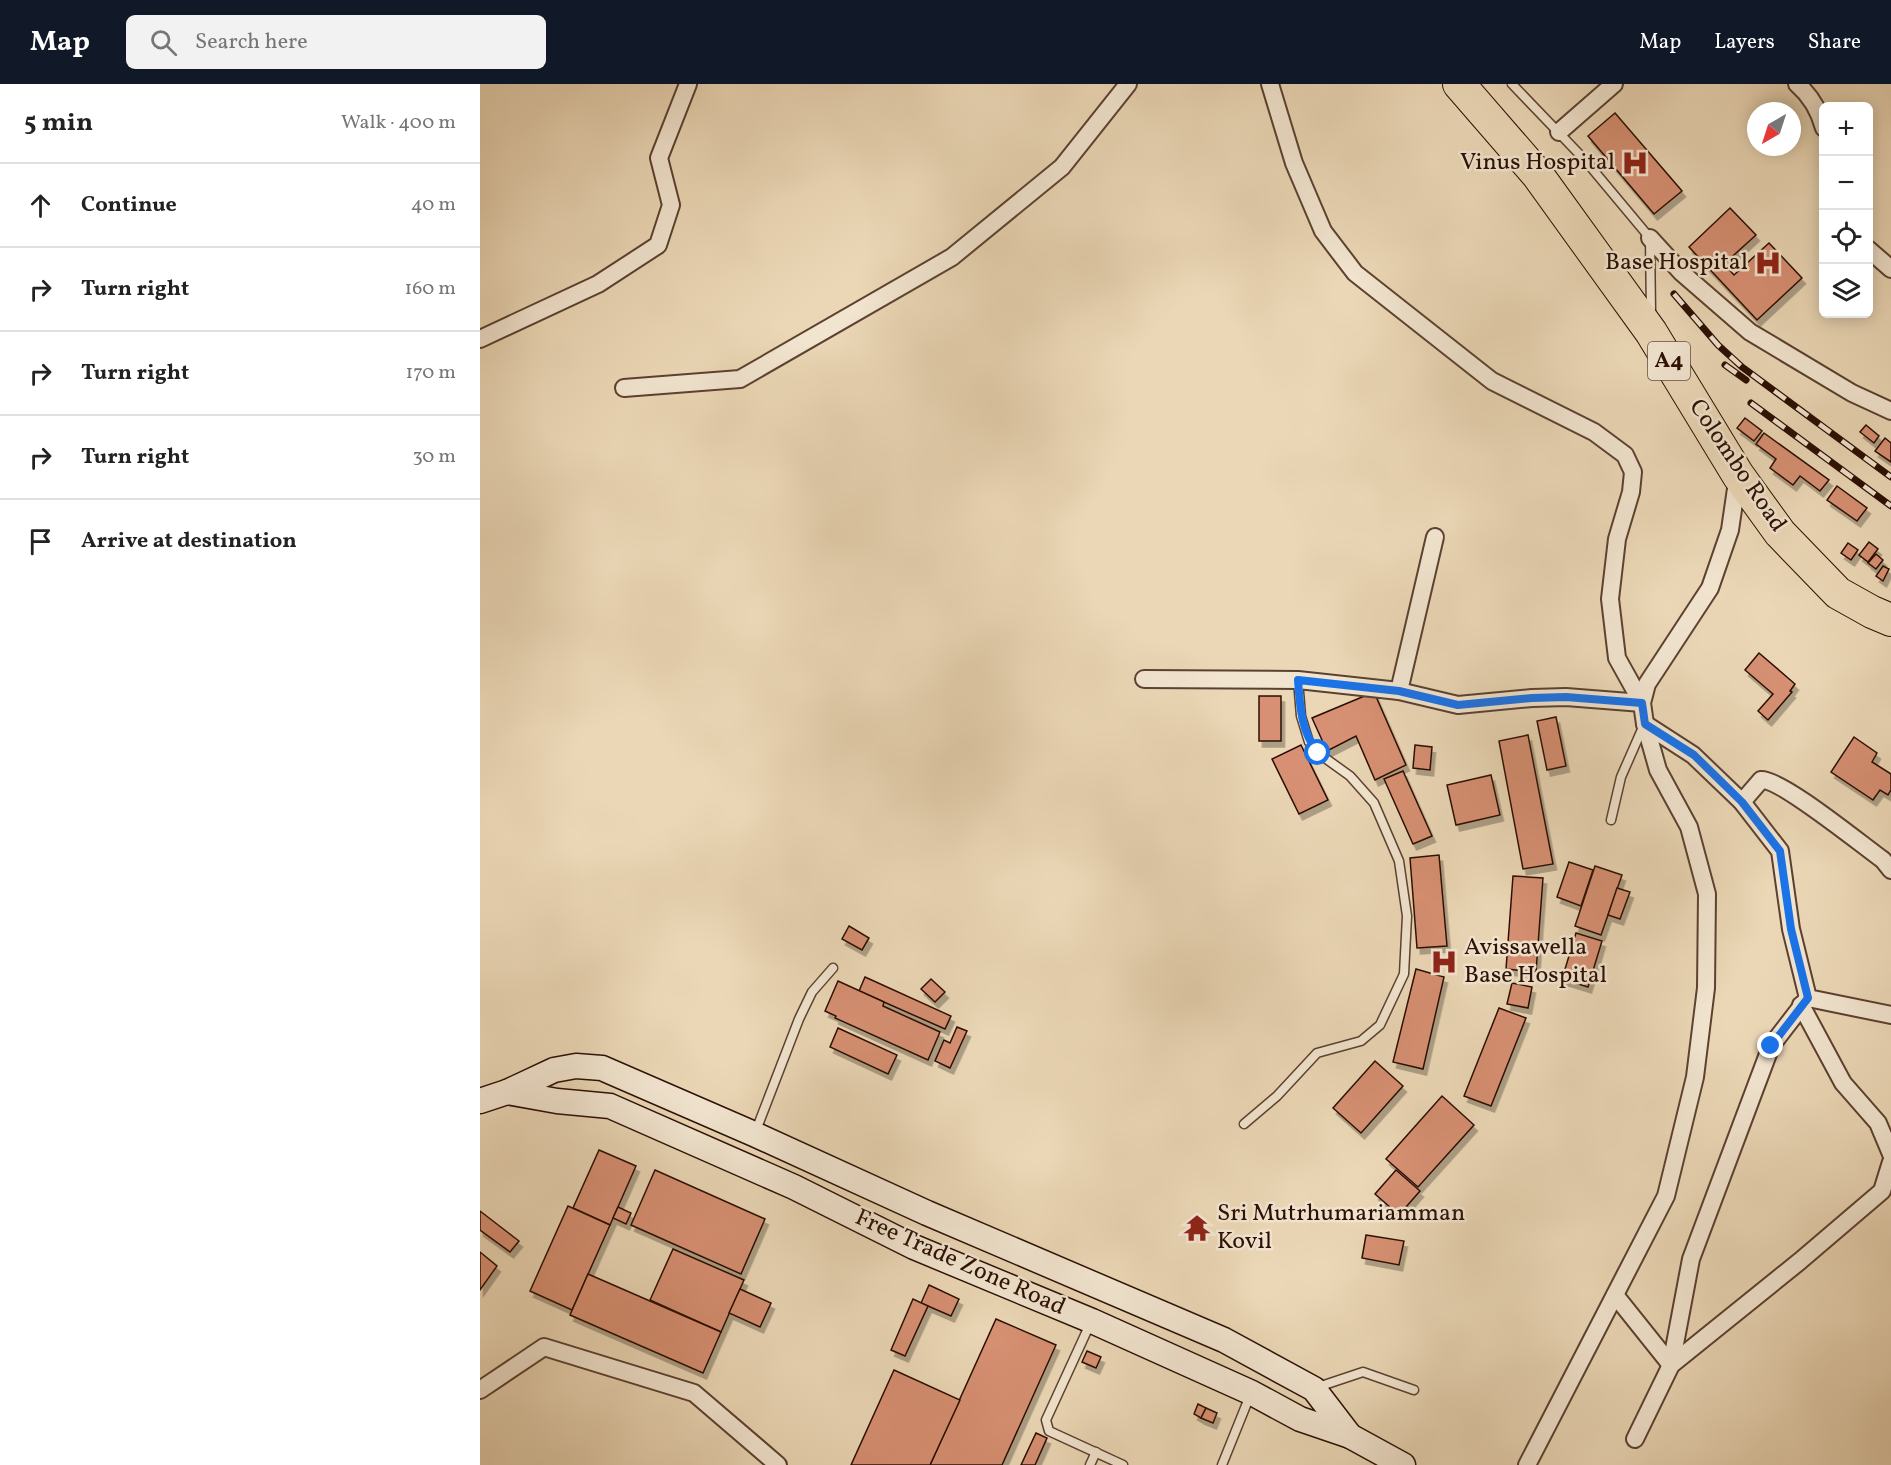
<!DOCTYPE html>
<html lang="en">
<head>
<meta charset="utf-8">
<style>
	:root { --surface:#fff; --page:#f2f2f2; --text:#222; --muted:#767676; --line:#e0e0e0; --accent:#111827 }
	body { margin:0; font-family:Vollkorn,serif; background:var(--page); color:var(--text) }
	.controls { position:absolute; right:18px; top:18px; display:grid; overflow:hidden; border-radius:9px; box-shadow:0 3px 15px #0003 }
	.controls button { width:54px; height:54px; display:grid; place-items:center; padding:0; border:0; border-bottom:2px solid var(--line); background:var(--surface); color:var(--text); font:30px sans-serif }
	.compass { position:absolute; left:1267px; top:18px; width:54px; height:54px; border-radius:50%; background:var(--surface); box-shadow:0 3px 15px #0003; rotate:219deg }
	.stop { position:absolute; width:18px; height:18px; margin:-14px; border:4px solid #1a73e8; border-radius:50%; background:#fff }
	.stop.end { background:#1a73e8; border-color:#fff; box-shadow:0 2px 6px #0008 }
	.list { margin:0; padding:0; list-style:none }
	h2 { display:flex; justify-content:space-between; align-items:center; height:78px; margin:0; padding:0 24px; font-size:26px }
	h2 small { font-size:20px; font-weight:400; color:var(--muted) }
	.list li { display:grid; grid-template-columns:39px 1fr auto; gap:18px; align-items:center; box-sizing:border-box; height:84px; padding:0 24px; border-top:2px solid var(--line) }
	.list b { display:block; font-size:22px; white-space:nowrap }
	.list em { font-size:20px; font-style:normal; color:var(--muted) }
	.icon { flex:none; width:33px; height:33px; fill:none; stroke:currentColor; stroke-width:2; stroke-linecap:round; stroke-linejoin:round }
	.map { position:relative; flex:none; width:1411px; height:1381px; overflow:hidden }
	header { display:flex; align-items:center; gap:36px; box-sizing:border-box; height:84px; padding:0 30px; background:var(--accent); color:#fff }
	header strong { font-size:28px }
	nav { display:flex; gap:33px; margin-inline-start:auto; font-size:21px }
	.search { width:420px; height:54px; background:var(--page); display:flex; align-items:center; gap:15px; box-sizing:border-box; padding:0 21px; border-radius:9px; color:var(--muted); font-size:22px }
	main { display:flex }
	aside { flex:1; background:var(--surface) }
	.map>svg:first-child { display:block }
</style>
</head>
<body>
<header>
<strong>Map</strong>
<div class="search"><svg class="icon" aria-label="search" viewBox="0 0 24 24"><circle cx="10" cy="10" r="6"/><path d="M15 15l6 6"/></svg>Search here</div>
<nav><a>Map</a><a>Layers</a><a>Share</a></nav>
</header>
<main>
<aside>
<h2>5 min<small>Walk · 400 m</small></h2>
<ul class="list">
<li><svg class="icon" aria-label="ahead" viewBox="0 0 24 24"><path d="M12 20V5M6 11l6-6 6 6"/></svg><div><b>Continue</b></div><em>40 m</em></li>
<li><svg class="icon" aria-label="right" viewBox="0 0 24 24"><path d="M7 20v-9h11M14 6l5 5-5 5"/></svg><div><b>Turn right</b></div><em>160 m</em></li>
<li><svg class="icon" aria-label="right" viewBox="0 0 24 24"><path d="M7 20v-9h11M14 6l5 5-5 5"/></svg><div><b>Turn right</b></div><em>170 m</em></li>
<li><svg class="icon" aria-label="right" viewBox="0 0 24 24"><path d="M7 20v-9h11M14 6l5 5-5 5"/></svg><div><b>Turn right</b></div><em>30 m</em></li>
<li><svg class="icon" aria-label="arrive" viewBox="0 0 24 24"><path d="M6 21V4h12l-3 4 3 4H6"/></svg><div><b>Arrive at destination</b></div></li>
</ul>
</aside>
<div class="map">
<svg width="1411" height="1381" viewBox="0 0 1411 1381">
	<defs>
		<filter id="shadow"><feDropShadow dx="3.5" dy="6" stdDeviation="0" flood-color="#0004"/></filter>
	</defs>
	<rect width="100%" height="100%" fill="#ebd7b6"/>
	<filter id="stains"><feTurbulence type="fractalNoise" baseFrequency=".00333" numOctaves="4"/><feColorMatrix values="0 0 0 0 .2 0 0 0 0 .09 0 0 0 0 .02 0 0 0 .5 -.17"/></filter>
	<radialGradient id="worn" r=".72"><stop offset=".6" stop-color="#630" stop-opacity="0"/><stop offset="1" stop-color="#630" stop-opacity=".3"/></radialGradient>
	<g fill="#d79073" stroke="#2b0f04" stroke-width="1.5" filter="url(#shadow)">
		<path d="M1135,29L1202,107L1174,130L1108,52Z"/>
		<path d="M1250,124L1276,151L1244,180L1254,191L1289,159L1322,194L1277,236L1209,163Z"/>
		<path d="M1265,334L1282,347L1274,357L1257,344Z"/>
		<path d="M1386,341L1399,352L1394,359L1380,348Z"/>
		<path d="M1284,349L1349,396L1340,407L1320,392L1313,401L1290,384L1296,375L1276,360Z"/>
		<path d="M1405,354L1411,359V378L1395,367Z"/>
		<path d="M1357,402L1387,424L1377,437L1347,416Z"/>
		<path d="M1389,458L1398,465L1388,478L1379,471Z"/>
		<path d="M1368,459L1378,466L1371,476L1361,469Z"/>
		<path d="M1396,470L1403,476L1396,485L1388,479Z"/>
		<path d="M1403,482L1409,485L1403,497L1396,492Z"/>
		<path d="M1279,569L1315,600L1310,607L1312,608L1288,636L1278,627L1293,610L1265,586Z"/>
		<path d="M894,608L926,681L895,696L876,652L847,667L832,634Z"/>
		<rect x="779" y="612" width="22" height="45"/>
		<path d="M1076,633L1086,682L1067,686L1057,637Z"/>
		<path d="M1048,651L1073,780L1043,785L1019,657Z"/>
		<path d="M1374,653L1397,669L1392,678L1411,690V706L1408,711L1400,706L1393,716L1351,688Z"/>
		<path d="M821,661L848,716L819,730L792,675Z"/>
		<path d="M935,661L952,663L950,686L933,684Z"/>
		<path d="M923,687L952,752L933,760L904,695Z"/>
		<path d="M1011,691L1020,731L976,741L967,701Z"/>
		<path d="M959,771L967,862L937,864L930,774Z"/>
		<path d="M1089,778L1113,786L1101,822L1077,813Z"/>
		<path d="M1115,782L1142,791L1121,851L1095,842Z"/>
		<path d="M1033,792L1063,794L1056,888L1026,885Z"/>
		<path d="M1137,804L1150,808L1140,835L1128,831Z"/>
		<path d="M369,842L389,854L382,866L362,855Z"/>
		<path d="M1096,849L1122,857L1108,903L1082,895Z"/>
		<path d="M936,885L964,893L943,985L913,978Z"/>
		<path d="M385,893L471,932L465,945L379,907Z"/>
		<path d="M451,895L465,908L455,918L441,905Z"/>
		<path d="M358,897L404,918L403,922L460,948L448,976L355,934L356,932L345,927Z"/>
		<path d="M1032,899L1052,903L1048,924L1027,920Z"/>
		<path d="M1019,924L1046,934L1011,1022L984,1012Z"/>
		<path d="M477,943L487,947L470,984L455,977L464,956L470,959Z"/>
		<path d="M358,944L417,971L408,990L350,963Z"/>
		<path d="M895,977L923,1002L881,1049L853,1024Z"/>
		<path d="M962,1012L994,1041L938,1103L906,1075Z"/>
		<path d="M119,1066L156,1082L130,1141L93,1124Z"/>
		<path d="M175,1086L285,1135L261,1190L151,1141Z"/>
		<path d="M916,1086L940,1107L919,1131L895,1110Z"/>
		<path d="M88,1122L130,1141L92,1226L50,1207Z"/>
		<path d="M138,1123L151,1129L146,1140L133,1134Z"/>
		<path d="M0,1127L39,1157L30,1168L0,1146Z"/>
		<path d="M886,1151L924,1157L919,1181L882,1174Z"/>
		<path d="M193,1165L264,1196L241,1248L170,1216Z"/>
		<path d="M0,1168L17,1182L0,1206Z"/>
		<path d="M108,1190L241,1248L223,1289L90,1231Z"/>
		<path d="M449,1201L479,1215L471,1232L441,1219Z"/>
		<path d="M260,1205L291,1219L280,1243L249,1229Z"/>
		<path d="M433,1215L448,1222L425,1272L411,1266Z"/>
		<path d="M516,1235L576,1261L522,1381H450Z"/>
		<path d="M607,1267L621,1273L616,1284L602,1278Z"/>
		<path d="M414,1286L480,1316L450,1381H371Z"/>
		<path d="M718,1320L726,1324L721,1334L714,1330Z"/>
		<path d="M726,1324L737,1329L733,1339L721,1334Z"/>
		<path d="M556,1349L567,1354L555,1381H541Z"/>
	</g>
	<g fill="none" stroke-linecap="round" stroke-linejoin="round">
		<defs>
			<g id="lane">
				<path d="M1032,0L1104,75L1170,154L1171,229"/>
				<path d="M1131,736L1141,693L1163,643"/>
				<path d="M764,1040L797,1012L837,969L881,957L900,941L924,890L927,832L919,777L894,719L870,692L838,669L829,658L821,632L818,596"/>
				<path d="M275,1049L319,935L332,908L353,884"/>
				<path d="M610,1240L566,1336L569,1347L643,1381"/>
				<path d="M835,1304L883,1288L934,1306"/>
				<path d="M610,1381L616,1368"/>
				<path d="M742,1381L771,1309"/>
			</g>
			<g id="street">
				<path d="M790,0L814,79L843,147L875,189L1012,297L1114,348L1145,371L1153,388L1151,408L1137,455L1130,515L1137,574L1162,619"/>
				<path d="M1317,0C1331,12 1339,26 1344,44"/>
				<path d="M1079,48L1134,0"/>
				<path d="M1170,154L1202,189L1270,248L1372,309L1411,327"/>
				<path d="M1388,165L1411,185"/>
				<path d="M0,255L118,200L178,161L191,121L179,74L208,0"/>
				<path d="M144,304L260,295L472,173L582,83L648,0"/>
				<path d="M664,595L818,596L919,607L978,621L1052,614L1086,613L1162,619"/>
				<path d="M919,607L955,453"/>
				<path d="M1165,640L1213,671L1262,718L1300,767L1311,845L1328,914L1411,931"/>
				<path d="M1262,718L1281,696C1300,694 1382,761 1403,776L1411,786"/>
				<path d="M1321,921L1363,999L1398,1039L1411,1070"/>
				<path d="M1135,1211L1191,1281L1320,1177L1402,1107L1411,1078"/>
				<path d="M0,1306L64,1263L214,1309L298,1381"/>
				<path d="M1155,1355L1191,1281L1211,1175L1291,962L1328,914"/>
				<path d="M1047,1381L1186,1112L1215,993L1226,904L1227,810L1209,743L1178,686L1165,640L1162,619L1167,600L1230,504L1250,446L1258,391"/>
			</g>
			<g id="secondary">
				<path d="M27,1008L77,1017L130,1022L314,1103L434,1163L612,1237L772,1309L820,1335L870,1352L923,1381"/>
				<path d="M0,1017L27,1008L74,986L96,982L122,984L274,1050L447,1129L744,1256L834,1305L870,1352"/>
			</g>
			<path id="highway" d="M979,0L1057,90L1171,248L1258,391L1300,449L1358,509L1392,528L1411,536"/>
		</defs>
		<use href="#lane" stroke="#5b4130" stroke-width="11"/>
		<use href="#street" stroke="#5b4130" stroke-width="20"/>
		<use href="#secondary" stroke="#2b0f04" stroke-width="27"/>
		<use href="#highway" stroke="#2b0f04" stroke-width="34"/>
		<use href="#lane" stroke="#f2e5d0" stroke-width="8"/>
		<use href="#street" stroke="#f2e5d0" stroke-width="16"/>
		<use href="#secondary" stroke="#f2e5d0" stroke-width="24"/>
		<use href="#highway" stroke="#ebd7b6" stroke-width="32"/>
		<defs>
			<g id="rail">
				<path d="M1194,210L1238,261L1262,283L1411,393"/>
				<path d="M1245,281L1266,296"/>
				<path d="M1271,319L1411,422"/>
			</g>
		</defs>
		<use href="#rail" stroke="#2b0f04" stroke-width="7"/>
		<use href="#rail" stroke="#f2e5d0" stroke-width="4.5" stroke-dasharray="14" stroke-linecap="butt"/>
	</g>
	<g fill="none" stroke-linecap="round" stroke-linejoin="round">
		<path stroke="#1a73e8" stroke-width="8" d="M838,669C821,647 820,623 818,596L919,607L978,621L1052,614L1086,613L1162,619L1165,640L1214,671L1262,718L1300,767L1311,845L1328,914L1291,962"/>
	</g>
	<defs>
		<symbol id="hospital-bare" viewBox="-9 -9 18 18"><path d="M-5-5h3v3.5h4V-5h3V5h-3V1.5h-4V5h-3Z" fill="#8f2418" stroke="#f2e5d0" stroke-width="2.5" paint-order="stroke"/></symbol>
		<symbol id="temple-bare" viewBox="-9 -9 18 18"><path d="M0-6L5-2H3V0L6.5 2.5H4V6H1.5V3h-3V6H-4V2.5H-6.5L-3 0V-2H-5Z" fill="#8f2418" stroke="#f2e5d0" stroke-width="2.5" paint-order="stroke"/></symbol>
	</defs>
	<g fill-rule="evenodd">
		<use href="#hospital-bare" x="1136" y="60" width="38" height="38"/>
		<use href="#hospital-bare" x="1269" y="160" width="38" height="38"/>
		<use href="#hospital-bare" x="945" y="859" width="38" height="38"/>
		<use href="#temple-bare" x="698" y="1125" width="38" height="38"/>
	</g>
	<g text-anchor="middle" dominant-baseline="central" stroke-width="5" stroke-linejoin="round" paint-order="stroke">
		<rect fill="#f2e5d0" stroke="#674f41" stroke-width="1.5" x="1168" y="258" width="42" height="38" rx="4.5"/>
		<g font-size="22" font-weight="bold" fill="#2b0f04">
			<text x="1189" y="277">A4</text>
		</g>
		<g font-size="24" fill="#2b0f04" stroke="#f2e5d0" text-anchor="end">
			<text x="1135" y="79">Vinus Hospital</text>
			<text x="1268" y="179">Base Hospital</text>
			<text x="984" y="864" text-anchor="start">Avissawella<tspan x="984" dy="28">Base Hospital</tspan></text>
			<text x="737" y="1130" text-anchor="start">Sri Mutrhumariamman<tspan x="737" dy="28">Kovil</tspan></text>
		</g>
		<g font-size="24" fill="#2b0f04" stroke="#f2e5d0">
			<text transform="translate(1257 382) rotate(56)">Colombo Road</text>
			<text transform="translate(480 1179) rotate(24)">Free Trade Zone Road</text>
		</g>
	</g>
	<rect width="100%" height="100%" filter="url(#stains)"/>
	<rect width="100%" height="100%" fill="url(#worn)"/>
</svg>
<div class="controls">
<button>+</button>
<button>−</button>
<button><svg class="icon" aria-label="locate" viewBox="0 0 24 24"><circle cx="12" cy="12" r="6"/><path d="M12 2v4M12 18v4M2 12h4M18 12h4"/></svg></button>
<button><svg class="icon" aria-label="layers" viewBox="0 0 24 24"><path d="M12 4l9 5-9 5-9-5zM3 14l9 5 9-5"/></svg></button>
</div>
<svg class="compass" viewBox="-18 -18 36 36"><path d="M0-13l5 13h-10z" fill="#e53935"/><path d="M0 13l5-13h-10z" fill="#767676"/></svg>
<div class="stop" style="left:838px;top:669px"></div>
<div class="stop end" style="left:1291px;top:962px"></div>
</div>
</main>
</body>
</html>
